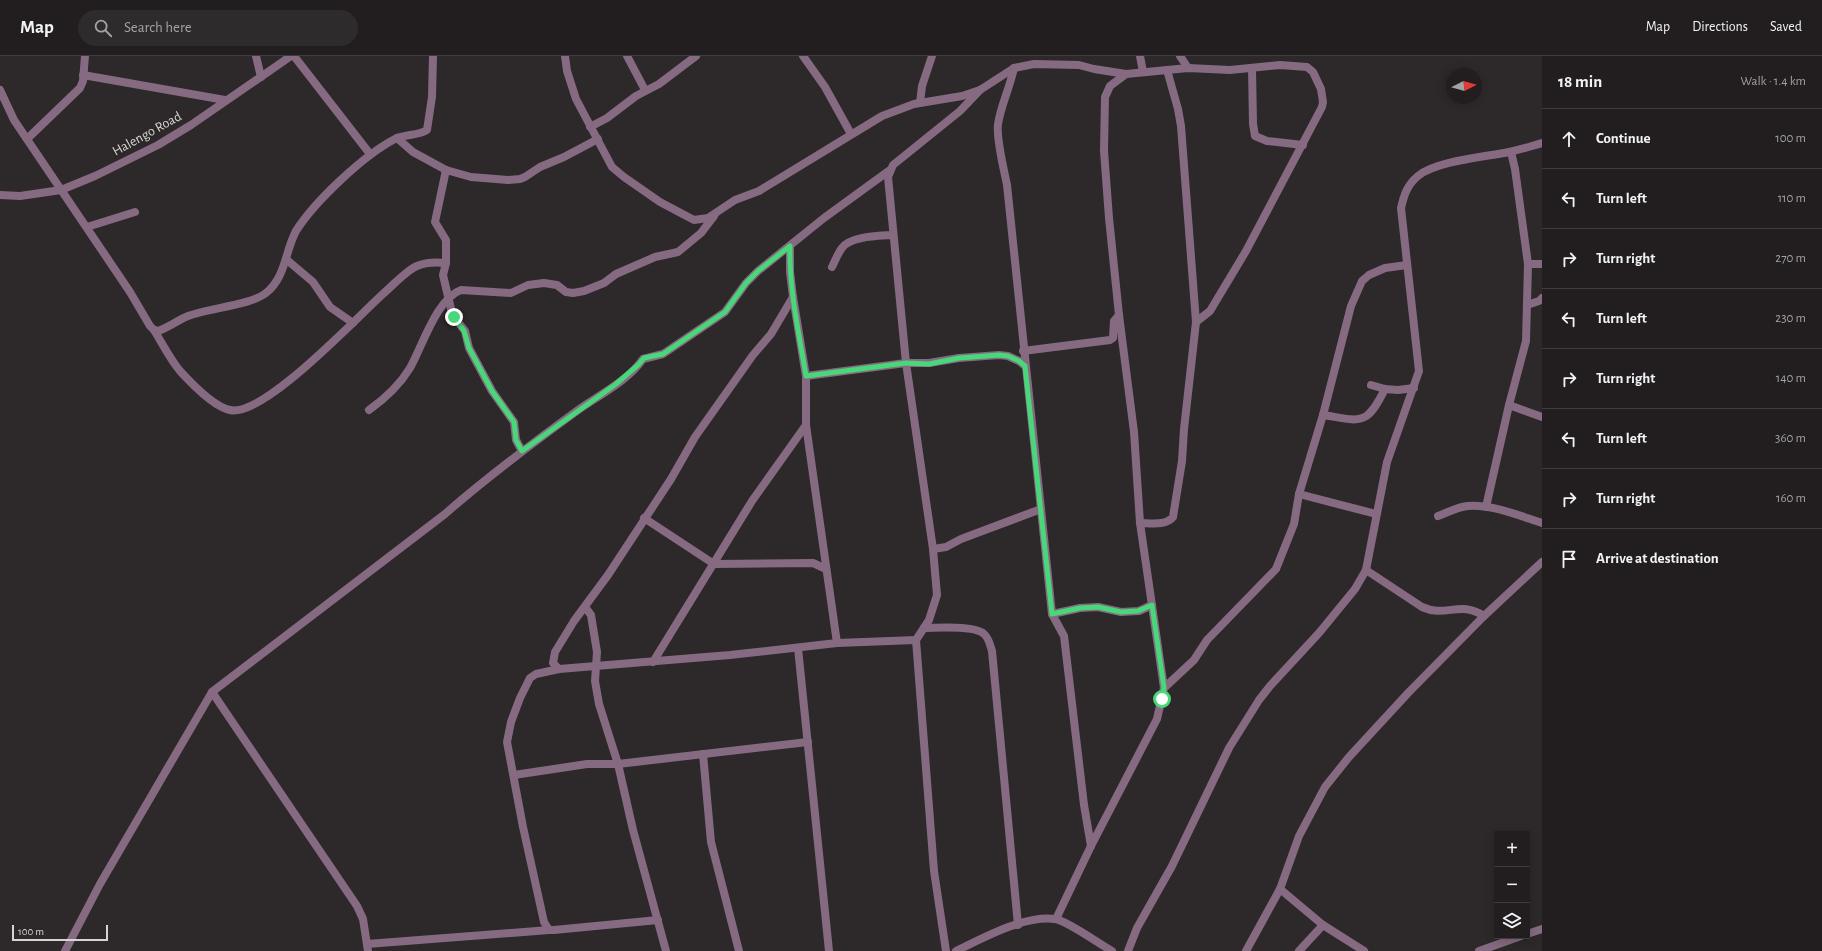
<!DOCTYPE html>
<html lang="en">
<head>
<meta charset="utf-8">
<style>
	:root { --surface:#221e1f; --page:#2e2b2c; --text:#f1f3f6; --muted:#a2a2a4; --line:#3f3c3d }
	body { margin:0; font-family:"Alegreya Sans",sans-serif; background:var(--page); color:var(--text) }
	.controls { position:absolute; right:12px; bottom:12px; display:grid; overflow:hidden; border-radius:0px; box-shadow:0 2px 10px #0003 }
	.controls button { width:36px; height:36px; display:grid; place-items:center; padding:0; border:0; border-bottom:1px solid var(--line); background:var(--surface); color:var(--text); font:20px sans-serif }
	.compass { position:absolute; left:1446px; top:12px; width:36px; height:36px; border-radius:50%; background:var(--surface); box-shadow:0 2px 10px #0003; rotate:84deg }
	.scale { position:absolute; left:12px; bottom:10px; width:96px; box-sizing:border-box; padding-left:4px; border:2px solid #d7d4d4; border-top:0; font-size:11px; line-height:14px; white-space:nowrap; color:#d7d4d4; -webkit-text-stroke:3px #2d2829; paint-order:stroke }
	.stop { position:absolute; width:12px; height:12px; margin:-9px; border:3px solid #48d779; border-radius:50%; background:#fff }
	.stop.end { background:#48d779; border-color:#fff; box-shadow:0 1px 4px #0008 }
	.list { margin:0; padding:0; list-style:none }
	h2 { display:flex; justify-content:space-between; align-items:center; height:52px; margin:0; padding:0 16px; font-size:17px }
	h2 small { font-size:13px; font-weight:400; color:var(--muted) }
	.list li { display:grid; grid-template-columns:26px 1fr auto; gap:12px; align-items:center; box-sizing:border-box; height:60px; padding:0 16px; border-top:1px solid var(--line) }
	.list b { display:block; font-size:15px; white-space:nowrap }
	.list em { font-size:13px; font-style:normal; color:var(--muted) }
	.icon { flex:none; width:22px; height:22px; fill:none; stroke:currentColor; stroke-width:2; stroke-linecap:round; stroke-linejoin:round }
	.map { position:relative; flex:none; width:1542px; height:895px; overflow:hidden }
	header { display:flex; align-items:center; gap:24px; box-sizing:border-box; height:56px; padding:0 20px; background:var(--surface); border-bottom:1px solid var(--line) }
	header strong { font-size:19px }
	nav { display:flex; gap:22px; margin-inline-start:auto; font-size:14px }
	.search { width:280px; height:36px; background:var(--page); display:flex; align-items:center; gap:10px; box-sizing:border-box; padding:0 14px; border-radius:22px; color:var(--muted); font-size:15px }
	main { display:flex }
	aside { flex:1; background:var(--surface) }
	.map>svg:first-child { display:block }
</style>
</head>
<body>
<header>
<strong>Map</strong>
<div class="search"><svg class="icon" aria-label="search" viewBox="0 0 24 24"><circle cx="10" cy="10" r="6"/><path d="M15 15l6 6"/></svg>Search here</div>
<nav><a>Map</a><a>Directions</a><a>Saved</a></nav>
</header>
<main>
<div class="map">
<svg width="1542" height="895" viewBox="0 0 1542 895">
	<rect width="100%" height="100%" fill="#2d2829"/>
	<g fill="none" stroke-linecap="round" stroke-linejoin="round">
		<g stroke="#866a81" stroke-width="8">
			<path d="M256,0L261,21"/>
			<path d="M294,0L370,98"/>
			<path d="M565,0L567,15L576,43L612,111L624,121L660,146L694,164L708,162L735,144L759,135L882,60L914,48L962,40L980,34L1014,12L1034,8L1079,9L1094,13L1126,18"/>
			<path d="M627,0L645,34"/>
			<path d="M803,0L825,31L851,78"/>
			<path d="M1140,0L1143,16"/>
			<path d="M1180,0L1188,12"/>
			<path d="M1014,12C1010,31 1001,49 998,68C996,82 1004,114 1007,129L1052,558L1064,580L1084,749L1091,790"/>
			<path d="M1252,12L1253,68L1255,80L1267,85L1303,89"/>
			<path d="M83,19L225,44"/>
			<path d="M0,34L14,64L130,236L150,270L154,274L158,275C169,271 178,264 188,260C209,252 251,249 266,237C286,221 285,195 296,175C315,145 364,99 395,83C405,78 418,80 427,74L432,41L433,0"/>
			<path d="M920,47L922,30L932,0"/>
			<path d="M590,71L607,62L636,40L659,28L696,0"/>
			<path d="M397,82L413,96L446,114L471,121L508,124L520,123L525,121L540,111L564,101L598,83"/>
			<path d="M27,83L80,32L83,25L85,0"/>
			<path d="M446,114L435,166L446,184V207L443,219L451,253L454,261L465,275L469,292L492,335L514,366L516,384L522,395"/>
			<path d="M0,139L20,140L61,134L95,120L158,89L191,69L291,0"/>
			<path d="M87,171L135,156"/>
			<path d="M790,190V216L793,241L806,320V369L837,587"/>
			<path d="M287,204L313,226L330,251L353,267"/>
			<path d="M1528,208H1542"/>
			<path d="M832,211C835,205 838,197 842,192C850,180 879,180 892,179"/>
			<path d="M1527,249L1539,245L1542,242"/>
			<path d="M154,274C162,287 170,303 180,315C191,327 214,351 230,354C263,362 357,261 384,237C392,230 407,214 417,210C426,206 436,206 446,207"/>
			<path d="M1023,295L1110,284L1113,282L1114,265L1119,259"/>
			<path d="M806,320L906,307H929L959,302L999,299L1008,300L1019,305L1025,310"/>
			<path d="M1371,329L1385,333L1398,334L1414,332"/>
			<path d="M1509,349L1542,361"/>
			<path d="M369,354C386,342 399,330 410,312C422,291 437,242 461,234L511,237L528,229L544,227L557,229L566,236L573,237L584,235L604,227L616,218L655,201L678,196L701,177L714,160"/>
			<path d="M1323,359C1361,365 1366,371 1385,333"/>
			<path d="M1299,438L1376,458"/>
			<path d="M1486,451L1509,349L1526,285L1528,208L1515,113L1511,96"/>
			<path d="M1438,460C1446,457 1454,453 1462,451C1485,445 1520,460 1542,467"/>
			<path d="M644,462L714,508L813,507L826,513"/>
			<path d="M1140,467C1150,467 1166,470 1173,461L1182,405L1184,373L1196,266L1181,70L1178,53L1167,14"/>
			<path d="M933,493L946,491L961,483L1041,453"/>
			<path d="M1366,514L1422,551C1446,562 1460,544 1484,560"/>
			<path d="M585,551L591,559L597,596L595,625L599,648L618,708L633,774L666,895"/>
			<path d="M1052,558L1080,552L1098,551L1121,556L1139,555L1152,549"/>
			<path d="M924,572C938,572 975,569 984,578C989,582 990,589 992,595L1018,869"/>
			<path d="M798,592L829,895"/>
			<path d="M653,606L752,445L806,369"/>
			<path d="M559,613L553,607L555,596L574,565L608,519L671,423L695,381L753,299L771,278L793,241"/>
			<path d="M1164,632L1194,604L1207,584L1276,513L1294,468L1299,438L1323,359L1351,250L1362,225L1369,219L1385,212L1407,209"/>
			<path d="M212,636L357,850L363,863L368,895"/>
			<path d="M703,698L711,786L739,895"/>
			<path d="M514,719L587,708H618L808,686"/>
			<path d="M1280,833L1323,869L1364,895"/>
			<path d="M1056,863L1091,790L1157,663L1164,632L1140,467L1134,376L1119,259L1109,162L1104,95L1105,41L1110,30L1126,18L1188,12L1230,14L1280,9L1307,11L1313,16L1321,33L1323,46L1322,51L1246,195L1210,255L1196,266"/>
			<path d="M658,864L554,874H549L544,866L523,771L507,686L511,666L520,642L530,622L536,618L559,613L730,599L837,587L916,584"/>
			<path d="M1527,878L1542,873"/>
			<path d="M367,888L549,874"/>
			<path d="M65,895L100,828L212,636L445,458C486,422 530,389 574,357C597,340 627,326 643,303L663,298L725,256L746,227L758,215L824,162L890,114"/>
			<path d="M946,895L934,815L916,584L929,564L937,539L933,493L906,307L888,121L893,109L960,55L980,34"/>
			<path d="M956,895C983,882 1024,859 1055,863C1068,865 1099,888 1112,895"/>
			<path d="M1128,895L1137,872L1172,810L1229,692L1259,644L1270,630L1319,577L1355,533L1366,514L1387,406L1419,315L1401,152C1404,139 1407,129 1418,120C1436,105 1485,101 1509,96C1520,94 1531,90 1542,87"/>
			<path d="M1246,895L1280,833L1299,780L1325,731L1349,701L1409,636L1484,560L1542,506"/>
			<path d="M1299,895L1323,869"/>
			<path d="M1479,895L1521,880"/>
		</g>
	</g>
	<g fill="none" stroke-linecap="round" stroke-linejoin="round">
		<path stroke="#48d779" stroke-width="5" d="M454,261L464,275L469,292L492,335L514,366L516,384L522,395L616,328L638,309L644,302L663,298L725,256L746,227L758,215L790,190C789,234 799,277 806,320L906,307L929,308L959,302L999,299L1008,300L1019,305L1025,310L1052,558L1080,552L1098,551L1121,556L1138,555L1152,549L1164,632L1162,643"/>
	</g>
	<g text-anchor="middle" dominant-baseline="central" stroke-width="3.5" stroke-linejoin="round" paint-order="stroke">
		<g font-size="14" fill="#d7d4d4" stroke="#2d2829">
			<text transform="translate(147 78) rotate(-29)">Halengo Road</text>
		</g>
	</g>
</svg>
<div class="controls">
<button>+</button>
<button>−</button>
<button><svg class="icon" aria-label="layers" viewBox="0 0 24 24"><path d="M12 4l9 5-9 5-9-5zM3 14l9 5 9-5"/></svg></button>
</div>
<svg class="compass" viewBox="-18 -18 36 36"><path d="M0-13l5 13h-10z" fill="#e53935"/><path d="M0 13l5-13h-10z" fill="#a2a2a4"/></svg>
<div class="scale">100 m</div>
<div class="stop" style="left:1162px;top:643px"></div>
<div class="stop end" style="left:454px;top:261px"></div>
</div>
<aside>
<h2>18 min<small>Walk · 1.4 km</small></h2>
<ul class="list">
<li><svg class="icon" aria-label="ahead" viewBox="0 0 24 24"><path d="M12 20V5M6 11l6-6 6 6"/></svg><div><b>Continue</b></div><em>100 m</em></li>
<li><svg class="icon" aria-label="left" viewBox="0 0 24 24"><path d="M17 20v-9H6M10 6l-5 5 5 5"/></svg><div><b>Turn left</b></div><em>110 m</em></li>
<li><svg class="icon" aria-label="right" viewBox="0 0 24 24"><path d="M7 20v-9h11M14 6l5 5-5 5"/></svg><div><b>Turn right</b></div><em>270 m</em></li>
<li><svg class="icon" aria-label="left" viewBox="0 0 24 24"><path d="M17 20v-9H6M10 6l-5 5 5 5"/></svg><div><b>Turn left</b></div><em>230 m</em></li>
<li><svg class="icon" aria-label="right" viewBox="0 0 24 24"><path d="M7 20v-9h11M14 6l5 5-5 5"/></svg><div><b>Turn right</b></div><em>140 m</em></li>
<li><svg class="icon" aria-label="left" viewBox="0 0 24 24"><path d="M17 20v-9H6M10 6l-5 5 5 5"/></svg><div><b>Turn left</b></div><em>360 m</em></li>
<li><svg class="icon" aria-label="right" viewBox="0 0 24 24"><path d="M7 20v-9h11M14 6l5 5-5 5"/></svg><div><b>Turn right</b></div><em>160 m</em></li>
<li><svg class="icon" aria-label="arrive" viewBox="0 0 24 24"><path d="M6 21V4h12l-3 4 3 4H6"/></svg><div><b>Arrive at destination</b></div></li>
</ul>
</aside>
</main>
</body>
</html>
